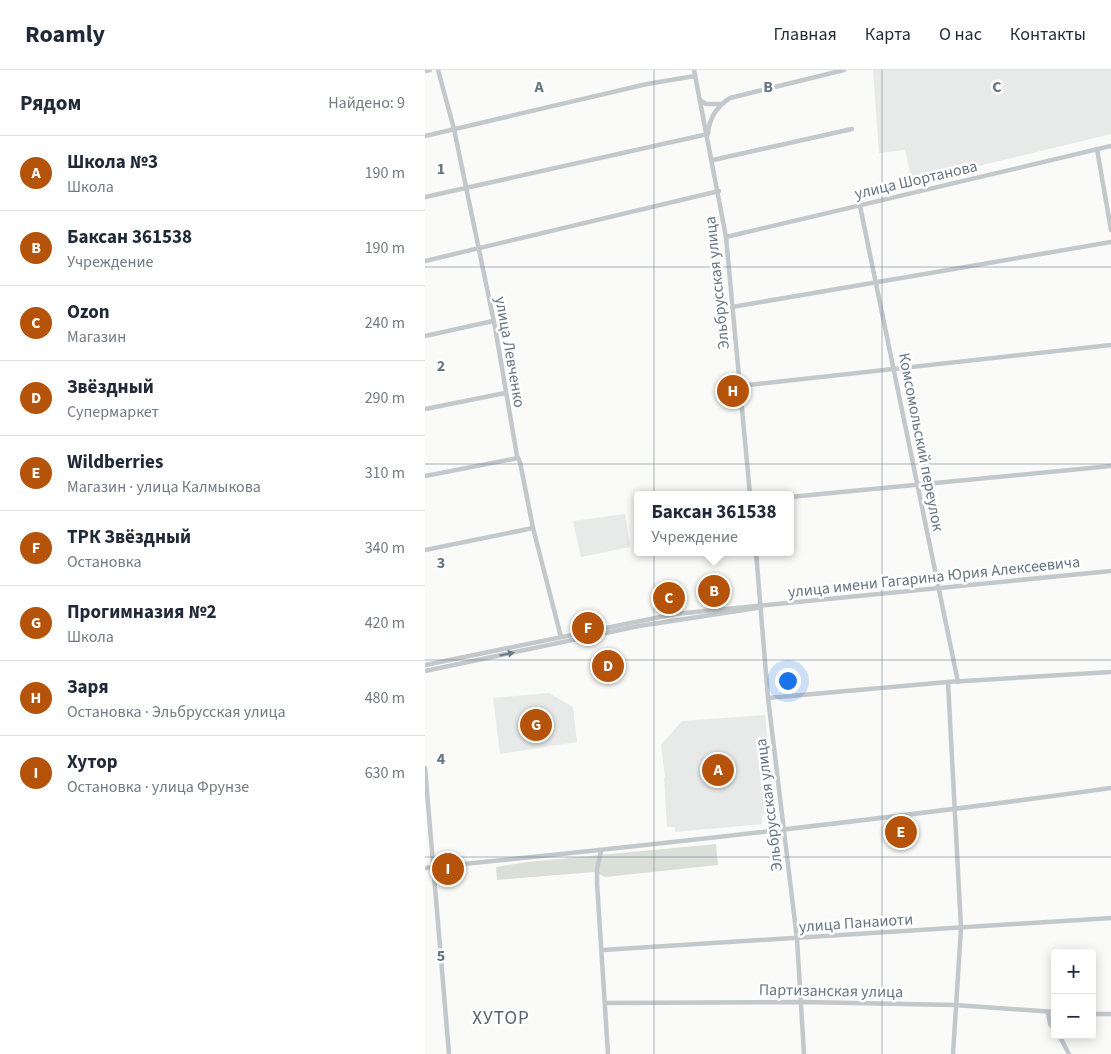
<!DOCTYPE html>
<html lang="ru">
<head>
<meta charset="utf-8">
<style>
	:root { --surface:#fff; --page:#f2f2f3; --text:#1f2937; --muted:#747a83; --line:#e0e1e3; --accent:#b45309 }
	body { margin:0; font-family:"Source Sans 3",sans-serif; background:var(--page); color:var(--text) }
	.controls { position:absolute; right:15px; bottom:15px; display:grid; overflow:hidden; border-radius:5px; box-shadow:0 2px 12px #0003 }
	.controls button { width:45px; height:45px; display:grid; place-items:center; padding:0; border:0; border-bottom:1px solid var(--line); background:var(--surface); color:var(--text); font:25px sans-serif }
	.you { position:absolute; left:362px; top:610px; width:18px; height:18px; margin:-12px; border:4px solid #fff; border-radius:50%; background:#1a73e8; box-shadow:0 0 0 8px #1a73e833 }
	.badge { display:grid; place-items:center; width:32px; height:32px; border-radius:50%; background:var(--accent); color:#fff; font-size:16px; font-weight:700 }
	.pin { position:absolute; translate:-50% -50%; border:2px solid #fff; box-shadow:0 1px 5px #0006 }
	.popup { position:absolute; left:209px; top:421px; width:160px; height:65px; box-sizing:border-box; display:grid; place-content:center; border-radius:5px; background:var(--surface); filter:drop-shadow(0 1px 4px #0005); font-size:16px; white-space:nowrap; color:var(--muted) }
	.popup b { font-size:19px; color:var(--text) }
	.popup::after { content:''; position:absolute; left:50%; top:100%; margin-left:-10px; border:10px solid transparent; border-top-color:var(--surface) }
	.list { margin:0; padding:0; list-style:none }
	h2 { display:flex; justify-content:space-between; align-items:center; height:65px; margin:0; padding:0 20px; font-size:21px }
	h2 small { font-size:16px; font-weight:400; color:var(--muted) }
	.list li { display:grid; grid-template-columns:32px 1fr auto; gap:15px; align-items:center; box-sizing:border-box; height:75px; padding:0 20px; border-top:1px solid var(--line) }
	.list b { display:block; font-size:19px; white-space:nowrap }
	.list p { margin:0; font-size:16px; white-space:nowrap; color:var(--muted) }
	.list em { font-size:16px; font-style:normal; color:var(--muted) }
	.map { position:relative; flex:none; width:686px; height:984px; overflow:hidden }
	header { display:flex; align-items:center; gap:30px; box-sizing:border-box; height:70px; padding:0 25px; background:var(--surface); border-bottom:1px solid var(--line) }
	header strong { font-size:24px }
	nav { display:flex; gap:28px; margin-inline-start:auto; font-size:18px }
	main { display:flex }
	aside { flex:1; background:var(--surface) }
	.map>svg:first-child { display:block }
</style>
</head>
<body>
<header>
<strong>Roamly</strong>
<nav><a>Главная</a><a>Карта</a><a>О нас</a><a>Контакты</a></nav>
</header>
<main>
<aside>
<h2>Рядом<small>Найдено: 9</small></h2>
<ul class="list">
<li><span class="badge">A</span><div><b>Школа №3</b><p>Школа</p></div><em>190 m</em></li>
<li><span class="badge">B</span><div><b>Баксан 361538</b><p>Учреждение</p></div><em>190 m</em></li>
<li><span class="badge">C</span><div><b>Ozon</b><p>Магазин</p></div><em>240 m</em></li>
<li><span class="badge">D</span><div><b>Звёздный</b><p>Супермаркет</p></div><em>290 m</em></li>
<li><span class="badge">E</span><div><b>Wildberries</b><p>Магазин · улица Калмыкова</p></div><em>310 m</em></li>
<li><span class="badge">F</span><div><b>ТРК Звёздный</b><p>Остановка</p></div><em>340 m</em></li>
<li><span class="badge">G</span><div><b>Прогимназия №2</b><p>Школа</p></div><em>420 m</em></li>
<li><span class="badge">H</span><div><b>Заря</b><p>Остановка · Эльбрусская улица</p></div><em>480 m</em></li>
<li><span class="badge">I</span><div><b>Хутор</b><p>Остановка · улица Фрунзе</p></div><em>630 m</em></li>
</ul>
</aside>
<div class="map">
<svg width="686" height="984" viewBox="0 0 686 984">
	<rect width="100%" height="100%" fill="#fafaf8"/>
	<g fill="#e8e9e9">
		<path d="M448,0H686V64L487,112L480,80L454,83Z"/>
		<path d="M200,444L205,477L156,487L148,451Z"/>
		<path d="M124,623L148,637L152,672L75,684L68,628Z"/>
		<path d="M340,645L343,676H340L341,691H345L350,743L337,745V754L250,762V757H242L239,708L240,707L236,675L257,651Z"/>
	</g>
	<path fill="#dadfd7" d="M291,774L293,795L180,807L170,802L72,810L71,797L102,792Z"/>
	<g fill="none" stroke-linecap="round" stroke-linejoin="round">
		<g stroke="#c3c8cc" stroke-width="4.5">
			<path d="M13,0L29,59L70,257L92,386L95,392L108,458L136,567"/>
			<path d="M269,0L301,167L325,425"/>
			<path d="M0,1L5,0"/>
			<path d="M276,31L281,34H296"/>
			<path d="M0,66L222,14L270,6"/>
			<path d="M672,79L686,160"/>
			<path d="M288,90L427,59"/>
			<path d="M0,127L283,64C284,48 291,37 305,28L419,0"/>
			<path d="M435,136L533,612"/>
			<path d="M301,167L686,76"/>
			<path d="M0,191L294,121"/>
			<path d="M307,237L686,172"/>
			<path d="M0,266L68,251"/>
			<path d="M315,316L686,275"/>
			<path d="M0,339L80,323"/>
			<path d="M0,406L93,388"/>
			<path d="M365,427L686,396"/>
			<path d="M0,480L108,458"/>
			<path d="M331,482L343,628L372,869L379,984"/>
			<path d="M0,595L250,544L686,501"/>
			<path d="M0,601L214,556L332,538"/>
			<path d="M523,612L536,858L528,984"/>
			<path d="M343,628L523,612L686,602"/>
			<path d="M0,698L24,984"/>
			<path d="M176,781L172,799V813L183,984"/>
			<path d="M0,798C229,775 458,750 686,718"/>
			<path d="M178,880L686,848"/>
			<path d="M181,933L377,932L530,935L630,942"/>
			<path d="M623,942L625,954L630,960"/>
			<path d="M667,944H686"/>
			<path d="M634,965L644,984"/>
		</g>
	</g>
	<defs><path id="oneway-solid" d="M-6-.8H1V-3.2L6.5 0L1 3.2V.8H-6Z" transform="scale(1.25)"/></defs>
	<use fill="#6a7a87" href="#oneway-solid" transform="translate(82 584) rotate(-12)"/>
	<path fill="none" stroke="#657683" stroke-width="1" stroke-opacity="0.55" d="M229,0V984M457,0V984M0,197H686M0,394H686M0,590H686M0,787H686"/>
	<g text-anchor="middle" dominant-baseline="central" stroke-width="5" stroke-linejoin="round" paint-order="stroke">
		<g font-size="16" fill="#657683" stroke="#fff">
			<text transform="translate(491 110) rotate(-13)">улица Шортанова</text>
			<text transform="translate(292 213) rotate(-96)">Эльбрусская улица</text>
			<text transform="translate(85 282) rotate(80)">улица Левченко</text>
			<text transform="translate(496 372) rotate(79)">Комсомольский переулок</text>
			<text transform="translate(509 507) rotate(-6)">улица имени Гагарина Юрия Алексеевича</text>
			<text transform="translate(344 735) rotate(-97)">Эльбрусская улица</text>
			<text transform="translate(431 853) rotate(-4)">улица Панаиоти</text>
			<text transform="translate(406 921) rotate(1)">Партизанская улица</text>
		</g>
		<g font-size="19" letter-spacing="1" fill="#57646e" stroke="#fff">
			<text x="76" y="948">ХУТОР</text>
		</g>
	</g>
	<g font-size="16" text-anchor="middle" font-weight="bold" fill="#657683" stroke="#fff" stroke-width="5" stroke-linejoin="round" paint-order="stroke">
		<text x="114" y="22">A</text>
		<text x="343" y="22">B</text>
		<text x="572" y="22">C</text>
		<text x="16" y="104">1</text>
		<text x="16" y="301">2</text>
		<text x="16" y="498">3</text>
		<text x="16" y="694">4</text>
		<text x="16" y="891">5</text>
	</g>
</svg>
<div class="controls">
<button>+</button>
<button>−</button>
</div>
<div class="you"></div>
<div class="pin badge" style="left:293px;top:700px">A</div>
<div class="pin badge" style="left:289px;top:521px">B</div>
<div class="popup"><b>Баксан 361538</b>Учреждение</div>
<div class="pin badge" style="left:244px;top:528px">C</div>
<div class="pin badge" style="left:183px;top:596px">D</div>
<div class="pin badge" style="left:476px;top:762px">E</div>
<div class="pin badge" style="left:163px;top:558px">F</div>
<div class="pin badge" style="left:111px;top:655px">G</div>
<div class="pin badge" style="left:308px;top:321px">H</div>
<div class="pin badge" style="left:23px;top:799px">I</div>
</div>
</main>
</body>
</html>
